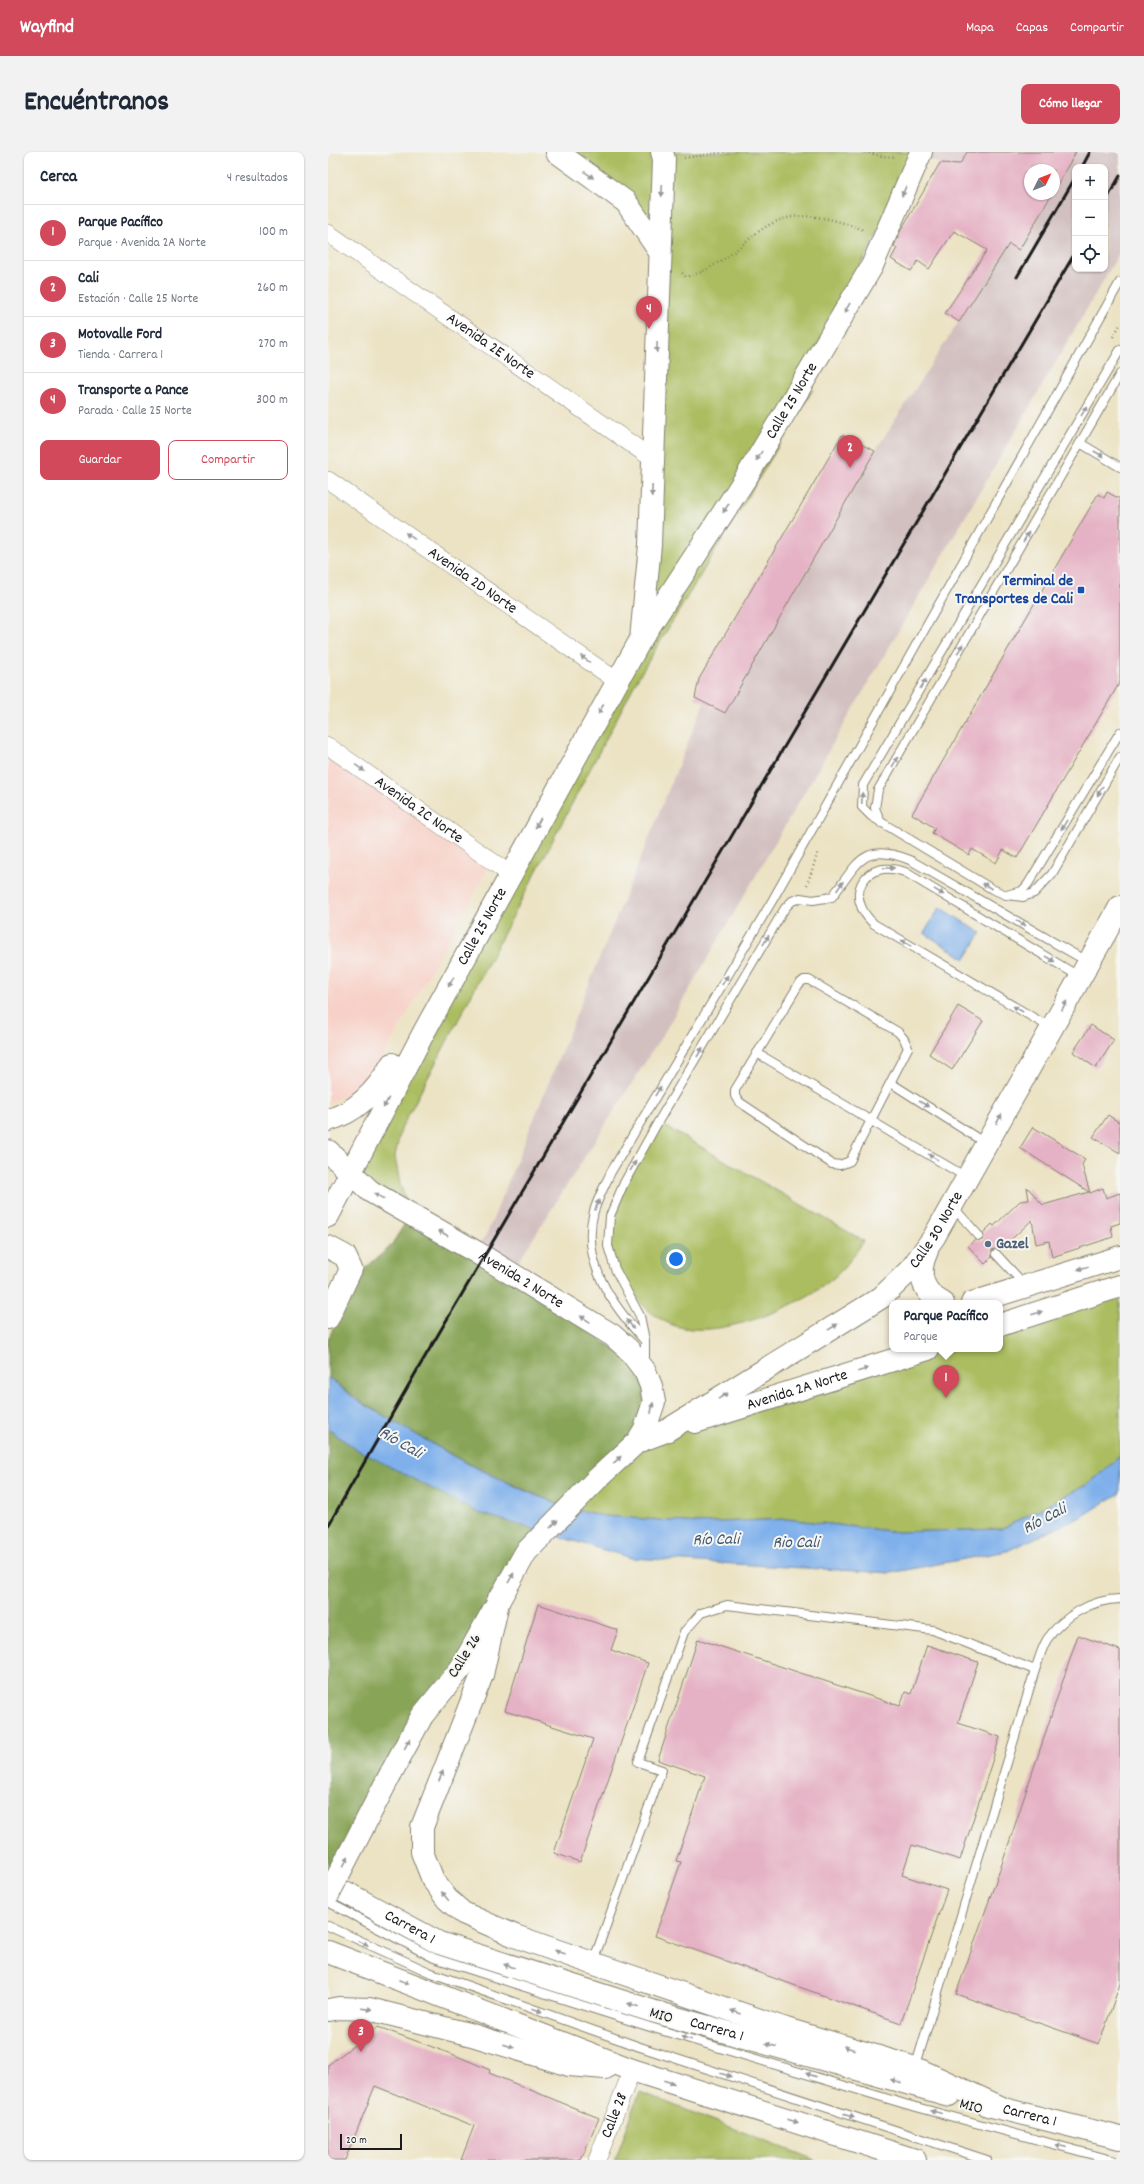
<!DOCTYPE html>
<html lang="es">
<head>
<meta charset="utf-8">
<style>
	:root { --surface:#fff; --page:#f2f2f3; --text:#1f2937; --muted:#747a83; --line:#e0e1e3; --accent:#d1495b }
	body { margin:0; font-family:Dekko,sans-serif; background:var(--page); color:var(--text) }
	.controls { position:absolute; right:12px; top:12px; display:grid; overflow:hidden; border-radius:8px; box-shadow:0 1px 3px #0004 }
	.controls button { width:36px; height:36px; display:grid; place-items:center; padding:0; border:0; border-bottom:1px solid var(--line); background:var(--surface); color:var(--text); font:20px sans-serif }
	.compass { position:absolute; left:696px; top:12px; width:36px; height:36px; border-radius:50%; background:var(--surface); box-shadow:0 1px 3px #0004; rotate:47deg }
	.scale { position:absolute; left:12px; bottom:10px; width:62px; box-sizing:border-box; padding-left:4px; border:2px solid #1c1c1c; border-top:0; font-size:11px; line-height:14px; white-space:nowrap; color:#1c1c1c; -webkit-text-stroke:3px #f6f6f2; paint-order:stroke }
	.you { position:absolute; left:348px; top:1107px; width:14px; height:14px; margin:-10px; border:3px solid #fff; border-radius:50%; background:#1a73e8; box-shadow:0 0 0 6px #1a73e833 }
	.badge { display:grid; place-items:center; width:26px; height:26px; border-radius:50%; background:var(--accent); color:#fff; font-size:13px; font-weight:700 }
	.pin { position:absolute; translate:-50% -33px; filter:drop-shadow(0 1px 2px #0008) }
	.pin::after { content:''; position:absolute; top:21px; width:14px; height:12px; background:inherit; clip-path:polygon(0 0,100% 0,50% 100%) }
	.popup { position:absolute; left:561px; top:1148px; width:114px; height:52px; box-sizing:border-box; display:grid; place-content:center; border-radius:8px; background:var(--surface); filter:drop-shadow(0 1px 3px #0005); font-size:13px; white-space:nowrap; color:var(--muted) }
	.popup b { font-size:15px; color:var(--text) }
	.popup::after { content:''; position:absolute; left:50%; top:100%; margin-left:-8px; border:8px solid transparent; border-top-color:var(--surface) }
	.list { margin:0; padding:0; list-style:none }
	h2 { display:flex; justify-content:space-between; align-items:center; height:52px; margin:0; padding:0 16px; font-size:17px }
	h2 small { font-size:13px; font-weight:400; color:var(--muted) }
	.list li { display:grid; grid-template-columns:26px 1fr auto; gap:12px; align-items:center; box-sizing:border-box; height:56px; padding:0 16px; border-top:1px solid var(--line) }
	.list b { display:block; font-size:15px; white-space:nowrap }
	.list p { margin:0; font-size:13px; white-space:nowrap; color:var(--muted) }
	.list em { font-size:13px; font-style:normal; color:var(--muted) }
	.actions { display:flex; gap:8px; padding:12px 16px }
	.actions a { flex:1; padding:9px 0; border:1px solid var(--accent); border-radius:8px; text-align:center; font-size:14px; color:var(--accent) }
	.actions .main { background:var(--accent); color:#fff }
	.icon { flex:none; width:22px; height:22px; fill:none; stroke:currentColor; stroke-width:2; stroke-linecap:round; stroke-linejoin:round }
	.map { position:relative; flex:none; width:792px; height:2008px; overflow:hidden; border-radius:8px }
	header { display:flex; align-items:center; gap:24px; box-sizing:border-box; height:56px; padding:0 20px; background:var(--accent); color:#fff }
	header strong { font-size:19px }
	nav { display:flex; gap:22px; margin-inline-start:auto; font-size:14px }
	.intro { display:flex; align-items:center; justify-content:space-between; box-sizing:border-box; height:96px; padding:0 24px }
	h1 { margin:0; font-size:28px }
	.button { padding:10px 18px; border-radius:8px; background:var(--accent); color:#fff; font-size:14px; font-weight:700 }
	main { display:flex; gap:24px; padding:0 24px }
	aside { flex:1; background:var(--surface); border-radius:8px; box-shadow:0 1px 3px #0004 }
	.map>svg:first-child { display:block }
</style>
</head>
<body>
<header>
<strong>Wayfind</strong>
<nav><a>Mapa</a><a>Capas</a><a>Compartir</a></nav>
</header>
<div class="intro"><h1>Encuéntranos</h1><a class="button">Cómo llegar</a></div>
<main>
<aside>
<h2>Cerca<small>4 resultados</small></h2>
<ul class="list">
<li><span class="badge">1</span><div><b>Parque Pacífico</b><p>Parque · Avenida 2A Norte</p></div><em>100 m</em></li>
<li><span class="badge">2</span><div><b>Cali</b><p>Estación · Calle 25 Norte</p></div><em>260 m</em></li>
<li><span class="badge">3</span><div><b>Motovalle Ford</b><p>Tienda · Carrera 1</p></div><em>270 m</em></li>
<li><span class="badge">4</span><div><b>Transporte a Pance</b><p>Parada · Calle 25 Norte</p></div><em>300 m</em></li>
</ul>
<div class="actions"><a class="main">Guardar</a><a>Compartir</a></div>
</aside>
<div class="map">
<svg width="792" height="2008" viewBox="0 0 792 2008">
	<rect width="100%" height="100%" fill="#f6f6f2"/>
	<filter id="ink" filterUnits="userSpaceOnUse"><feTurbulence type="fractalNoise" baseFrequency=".025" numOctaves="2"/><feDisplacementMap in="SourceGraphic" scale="8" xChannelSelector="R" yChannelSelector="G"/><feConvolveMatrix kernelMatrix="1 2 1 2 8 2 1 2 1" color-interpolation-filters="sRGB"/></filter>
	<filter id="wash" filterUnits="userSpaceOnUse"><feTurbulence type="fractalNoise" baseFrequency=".012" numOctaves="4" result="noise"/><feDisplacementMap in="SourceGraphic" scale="16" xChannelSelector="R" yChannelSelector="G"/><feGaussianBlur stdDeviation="0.9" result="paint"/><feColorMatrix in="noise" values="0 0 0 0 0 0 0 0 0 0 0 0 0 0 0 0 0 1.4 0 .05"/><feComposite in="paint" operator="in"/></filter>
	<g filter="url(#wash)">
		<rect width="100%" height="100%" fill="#ece3c4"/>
		<path fill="#f7d1c8" d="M0,594L164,709L48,917L39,930L23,942L0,951Z"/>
		<path fill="#d2bfc0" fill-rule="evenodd" d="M593,0H792V100L337,879L183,1121L148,1100L160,1079L376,551L397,561L547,299L681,92L691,98L632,12L610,11L591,3ZM747,15H777V117H747ZM702,18H726V42H702Z"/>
		<g fill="#abbd61" stroke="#646c3e">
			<path d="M229,0H593L422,319L485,237L309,528L73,977L67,1004L72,1032L83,1062L42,1039L29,1004L313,487L332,100L298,50Z"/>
			<path d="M330,970L536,1089C528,1100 521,1111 512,1120C482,1151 399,1185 356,1176C333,1172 314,1155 301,1137C284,1112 278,1097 282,1067C283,1058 290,1048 295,1040C306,1016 318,993 330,970Z"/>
			<path d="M792,1134V1304L762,1331L673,1377L570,1380L459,1367L370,1371L276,1364L242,1356L309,1290L600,1197H672V1173Z"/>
			<path d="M312,1940L487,2008H287Z"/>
		</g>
		<g fill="#88a457" stroke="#52603a">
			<path d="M83,1062L148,1100L317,1219L322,1267L242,1356C187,1336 135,1310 84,1280C54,1263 27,1247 0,1225V1188L28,1124L62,1095Z"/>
			<path d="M0,1277L28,1297L214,1381L0,1728Z"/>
		</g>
		<g fill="#7fb0eb" stroke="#4e6684">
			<path d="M612,755L653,781L637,807L596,781Z"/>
			<path d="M0,1225L27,1247L132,1308L204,1342L242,1356L276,1364L370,1371L459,1367L570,1380L673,1377L762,1331L792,1304V1341L755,1364L679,1399L562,1421L303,1406L151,1361L28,1297L0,1277Z"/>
		</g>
		<g id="blocks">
			<g fill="#e5b2c5">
				<path d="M639,0H748L726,38V18H702V42H724L691,98L681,92L631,170L617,161L659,98L626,79L601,117L590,109L583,119L563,107L569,96L566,94L573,78L612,11L632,12Z"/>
				<path d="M514,283L547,299L397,561L367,546L371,527Z"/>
				<path d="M779,340L792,347V530L689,706L675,698L668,711L644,697L641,703L604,681L607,676L584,662L770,342L776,346Z"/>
				<path d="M630,854L655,869L624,918L601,902Z"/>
				<path d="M763,873L786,888L768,916L745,900Z"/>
				<path d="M780,963L792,971V1001L765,985Z"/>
				<path d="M705,975L757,1007L754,1013L762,1041L775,1036L778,1046L792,1041V1071L783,1074L785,1085L724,1105L721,1089L708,1092L704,1068L672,1098L667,1097L664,1098V1105L657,1112L640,1094L647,1088H654L656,1085L655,1081L664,1072L666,1074L692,1049L701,1048L699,1035L715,1053L761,1040L692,996Z"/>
				<path d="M210,1452L290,1478L283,1498L320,1511L252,1710L226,1701L265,1587L177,1559Z"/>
				<path d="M750,1483L792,1498V1832L771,1892L628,1842L675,1709Z"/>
				<path d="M370,1487L572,1554L577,1540L583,1542L599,1493L650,1510L630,1571L672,1585L632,1708L584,1693L574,1723L619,1738L573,1871L327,1784L353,1710L348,1709L377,1624L330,1608Z"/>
				<path d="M50,1875L129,1904L162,1918L161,1921L271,1966L253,2008H133L146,1974L47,1934L17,2008H0V1913Z"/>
			</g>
		</g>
	</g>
	<g filter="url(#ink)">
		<use href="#blocks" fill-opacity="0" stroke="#848070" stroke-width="1"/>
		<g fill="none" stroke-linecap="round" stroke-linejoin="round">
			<defs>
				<g id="service">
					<path d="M792,198L535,633L534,655L543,664L664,737L678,743L695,745L706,741L724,722L792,605"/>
					<path d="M752,291L792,222"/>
					<path d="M553,671L547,656L550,638L752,291L792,315"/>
					<path d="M682,742L694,739L700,732L792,580"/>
					<path d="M476,828H481L570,880L576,887L580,896L522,1009L512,1013L504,1012L410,949L407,944V938L471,832Z"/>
					<path d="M723,876L546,772C514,744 537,705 577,720L752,825"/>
					<path d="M429,901L638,1025"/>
					<path d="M563,931L657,991"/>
					<path d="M625,1055L651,1084"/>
					<path d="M668,1102L696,1132"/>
					<path d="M317,1188L312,1164L287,1117L280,1094L282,1064L296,1031L330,970L457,756L464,749L472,746L485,748L504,745C530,712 534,689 582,708L760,810"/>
					<path d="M317,1212V1189C285,1154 252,1110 266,1059C270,1046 277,1033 283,1020L444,749L792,130"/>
					<path d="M0,1750L106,1806L319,1874L577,1952L784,2008"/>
					<path d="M0,1774L101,1820L312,1895L659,2008"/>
					<path d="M265,1810L334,1618L310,1610L356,1480L373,1461L399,1453L605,1478L707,1518"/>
					<path d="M587,1916L707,1518C711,1508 714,1494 720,1486C736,1464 765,1447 792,1447"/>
				</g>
				<g id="minor">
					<path id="s1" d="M0,81L325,307"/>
					<path id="s2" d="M0,328L289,529"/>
					<path id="s3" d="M0,594L182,722"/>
					<path id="s4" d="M269,2008L304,1918"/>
				</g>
				<g id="secondary">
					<path id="s5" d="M313,487L419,324L544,114L593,0"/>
					<path d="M599,1099C589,1120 593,1140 615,1151"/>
					<path d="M644,1151L792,1105"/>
					<path d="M672,1173L792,1134"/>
					<path id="s6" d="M367,1270L600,1197"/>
					<path id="s7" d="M309,1290L338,1279L554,1145L583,1117L606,1085L792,755"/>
				</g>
				<g id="primary">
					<path d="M229,0L298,50L332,100"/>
					<path d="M0,968C30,960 50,937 64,912"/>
					<path id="s8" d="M0,999L42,1039L148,1100L284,1183L300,1197L317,1219L323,1234L326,1250L317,1277L309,1290L270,1326L198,1400L133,1516L94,1564L63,1621"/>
					<path id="s9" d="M0,1064L96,880L313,487L322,393L336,7L334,0"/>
					<path d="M0,1095L17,1104L23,1117L0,1166"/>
					<path d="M171,1446L154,1523L94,1675V1700L105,1728L119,1747L135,1761L187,1784L264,1811L458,1877L587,1916L674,1956"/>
					<path id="s10" d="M0,1731L111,1791L324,1859L621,1943"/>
					<path d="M0,1800L304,1918L587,2008"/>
					<path d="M0,1858L11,1856L41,1857L144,1883L241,1913L277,1916"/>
					<path id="s11" d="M660,1953L792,1986"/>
				</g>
			</defs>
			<use href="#service" stroke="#848070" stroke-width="10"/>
			<use href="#minor" stroke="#848070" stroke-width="18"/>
			<use href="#secondary" stroke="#848070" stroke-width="24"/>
			<use href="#primary" stroke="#848070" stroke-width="24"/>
			<g stroke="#848070" stroke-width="2.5" stroke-dasharray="1 3" stroke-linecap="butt">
				<path d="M537,0L553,4L568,5"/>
				<path d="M356,6L397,0"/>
				<path d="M354,121L358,125C375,121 385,114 399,105C413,95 426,81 441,73C471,56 506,67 536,78"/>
				<path d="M785,185L792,173"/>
				<path d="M479,733L490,700"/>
			</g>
			<use href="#service" stroke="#fff" stroke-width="8"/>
			<use href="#minor" stroke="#fff" stroke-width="17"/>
			<use href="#secondary" stroke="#fff" stroke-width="22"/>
			<use href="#primary" stroke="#fff" stroke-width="22"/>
			<g stroke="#1c1c1c" stroke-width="3">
				<path d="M754,15L762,0"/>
				<path d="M777,50L792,24"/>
				<path d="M689,125L747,26"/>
				<path d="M0,1374L91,1215L747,101"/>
			</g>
			<defs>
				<path id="primary-bridge" d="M0,1743L63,1621"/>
			</defs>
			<use href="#primary-bridge" stroke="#848070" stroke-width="24" stroke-linecap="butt"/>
			<use href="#primary-bridge" stroke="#fff" stroke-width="22"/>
		</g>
		<defs><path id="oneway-solid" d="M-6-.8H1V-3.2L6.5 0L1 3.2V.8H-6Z"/></defs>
		<g fill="#999">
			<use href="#oneway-solid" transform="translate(261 23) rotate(36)"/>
			<use href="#oneway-solid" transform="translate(334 39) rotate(93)"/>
			<use href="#oneway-solid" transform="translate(576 39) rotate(113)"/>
			<use href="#oneway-solid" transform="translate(519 156) rotate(121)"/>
			<use href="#oneway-solid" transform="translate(329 195) rotate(92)"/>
			<use href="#oneway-solid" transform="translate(756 259) rotate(-60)"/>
			<use href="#oneway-solid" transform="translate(771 302) rotate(30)"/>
			<use href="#oneway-solid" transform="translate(431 304) rotate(121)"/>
			<use href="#oneway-solid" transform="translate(324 339) rotate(92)"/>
			<use href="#oneway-solid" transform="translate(398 356) rotate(123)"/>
			<use href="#oneway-solid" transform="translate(82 384) rotate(-145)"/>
			<use href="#oneway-solid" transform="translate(698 385) rotate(-60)"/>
			<use href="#oneway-solid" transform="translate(632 497) rotate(-60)"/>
			<use href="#oneway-solid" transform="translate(257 507) rotate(-145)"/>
			<use href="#oneway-solid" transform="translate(595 532) rotate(-59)"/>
			<use href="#oneway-solid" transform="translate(273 557) rotate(119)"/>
			<use href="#oneway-solid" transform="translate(567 610) rotate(-60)"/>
			<use href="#oneway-solid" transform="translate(32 616) rotate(35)"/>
			<use href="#oneway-solid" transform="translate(772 639) rotate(120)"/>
			<use href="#oneway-solid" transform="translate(534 646) rotate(-87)"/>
			<use href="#oneway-solid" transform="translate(210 671) rotate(119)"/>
			<use href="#oneway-solid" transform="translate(736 673) rotate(121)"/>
			<use href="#oneway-solid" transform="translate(561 716) rotate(1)"/>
			<use href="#oneway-solid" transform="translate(512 734) rotate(-56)"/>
			<use href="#oneway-solid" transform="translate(659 734) rotate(-149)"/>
			<use href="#oneway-solid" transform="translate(611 740) rotate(31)"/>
			<use href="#oneway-solid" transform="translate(693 771) rotate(30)"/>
			<use href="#oneway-solid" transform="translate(438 788) rotate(-59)"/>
			<use href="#oneway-solid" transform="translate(578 791) rotate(-150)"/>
			<use href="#oneway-solid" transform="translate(722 807) rotate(31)"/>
			<use href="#oneway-solid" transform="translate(397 828) rotate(-59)"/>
			<use href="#oneway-solid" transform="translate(123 830) rotate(119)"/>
			<use href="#oneway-solid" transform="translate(736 854) rotate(-61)"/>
			<use href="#oneway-solid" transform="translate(690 857) rotate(-150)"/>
			<use href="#oneway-solid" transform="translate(372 900) rotate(-59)"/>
			<use href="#oneway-solid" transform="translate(330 939) rotate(-59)"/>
			<use href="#oneway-solid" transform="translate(58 951) rotate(118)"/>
			<use href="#oneway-solid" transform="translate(596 952) rotate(32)"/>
			<use href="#oneway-solid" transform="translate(671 967) rotate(-60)"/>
			<use href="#oneway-solid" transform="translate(605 1005) rotate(-149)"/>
			<use href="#oneway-solid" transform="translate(305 1014) rotate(-60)"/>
			<use href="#oneway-solid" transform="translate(51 1044) rotate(-150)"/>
			<use href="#oneway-solid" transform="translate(269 1053) rotate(-67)"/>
			<use href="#oneway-solid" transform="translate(115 1081) rotate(-150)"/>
			<use href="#oneway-solid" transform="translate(755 1116) rotate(163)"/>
			<use href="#oneway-solid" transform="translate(709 1161) rotate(-18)"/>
			<use href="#oneway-solid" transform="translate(257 1167) rotate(-148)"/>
			<use href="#oneway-solid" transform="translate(302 1172) rotate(-130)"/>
			<use href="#oneway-solid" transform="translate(505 1175) rotate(-32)"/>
			<use href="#oneway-solid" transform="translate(535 1218) rotate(-17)"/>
			<use href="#oneway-solid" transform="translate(395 1244) rotate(-32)"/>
			<use href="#oneway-solid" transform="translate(324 1256) rotate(-79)"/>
			<use href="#oneway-solid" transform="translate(289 1308) rotate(-43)"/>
			<use href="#oneway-solid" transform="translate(226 1372) rotate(-46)"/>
			<use href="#oneway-solid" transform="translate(183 1426) rotate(-60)"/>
			<use href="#oneway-solid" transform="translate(79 1592) rotate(-62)"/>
			<use href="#oneway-solid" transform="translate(113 1624) rotate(-68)"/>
			<use href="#oneway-solid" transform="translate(18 1709) rotate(-63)"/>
			<use href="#oneway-solid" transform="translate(117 1744) rotate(-129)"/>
			<use href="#oneway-solid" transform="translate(35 1791) rotate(24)"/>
			<use href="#oneway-solid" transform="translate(232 1800) rotate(-161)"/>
			<use href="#oneway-solid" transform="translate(181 1814) rotate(-162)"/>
			<use href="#oneway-solid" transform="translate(76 1830) rotate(22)"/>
			<use href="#oneway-solid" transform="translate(305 1853) rotate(-162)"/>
			<use href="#oneway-solid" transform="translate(39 1857) rotate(7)"/>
			<use href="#oneway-solid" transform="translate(209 1858) rotate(20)"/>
			<use href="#oneway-solid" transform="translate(408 1860) rotate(-161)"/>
			<use href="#oneway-solid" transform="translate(358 1886) rotate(-163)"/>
			<use href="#oneway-solid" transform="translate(443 1893) rotate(-164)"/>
			<use href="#oneway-solid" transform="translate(181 1894) rotate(17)"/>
			<use href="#oneway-solid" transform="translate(521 1896) rotate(-163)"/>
			<use href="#oneway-solid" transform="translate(398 1923) rotate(18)"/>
			<use href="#oneway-solid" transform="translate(483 1923) rotate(-163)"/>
			<use href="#oneway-solid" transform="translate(568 1929) rotate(-164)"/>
			<use href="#oneway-solid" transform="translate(341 1930) rotate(18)"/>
			<use href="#oneway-solid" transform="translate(608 1960) rotate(-165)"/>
			<use href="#oneway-solid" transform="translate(521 1964) rotate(18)"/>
			<use href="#oneway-solid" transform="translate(465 1969) rotate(18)"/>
			<use href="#oneway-solid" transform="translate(733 1994) rotate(-165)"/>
		</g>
	</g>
	<rect fill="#1a4fb4" stroke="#f6f6f2" stroke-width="1.5" x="749" y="434" width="8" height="8" rx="2"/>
	<circle fill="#5c6f8a" stroke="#f6f6f2" stroke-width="1.5" cx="660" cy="1092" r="4"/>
	<g text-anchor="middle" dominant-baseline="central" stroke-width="4" stroke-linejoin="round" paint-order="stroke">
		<g font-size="16" fill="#1c1c1c" stroke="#f6f6f2">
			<text stroke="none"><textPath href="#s1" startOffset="198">Avenida 2E Norte</textPath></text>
			<text stroke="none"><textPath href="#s5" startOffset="282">Calle 25 Norte</textPath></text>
			<text stroke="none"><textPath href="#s2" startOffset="176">Avenida 2D Norte</textPath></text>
			<text stroke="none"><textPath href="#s3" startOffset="111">Avenida 2C Norte</textPath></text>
			<text stroke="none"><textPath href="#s9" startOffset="328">Calle 25 Norte</textPath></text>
			<text stroke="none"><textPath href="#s7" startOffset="372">Calle 30 Norte</textPath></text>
			<text stroke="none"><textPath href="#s8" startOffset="233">Avenida 2 Norte</textPath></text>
			<text stroke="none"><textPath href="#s6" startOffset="107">Avenida 2A Norte</textPath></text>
			<text transform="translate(137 1504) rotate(-58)">Calle 26</text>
			<text stroke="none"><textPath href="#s10" startOffset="93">Carrera 1</textPath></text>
			<text transform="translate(333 1864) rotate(17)">MIO</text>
			<text stroke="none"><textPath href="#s10" startOffset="417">Carrera 1</textPath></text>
			<text transform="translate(643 1955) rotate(15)">MIO</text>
			<text stroke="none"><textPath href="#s4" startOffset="48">Calle 28</textPath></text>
			<text stroke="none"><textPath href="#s11" startOffset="43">Carrera 1</textPath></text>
		</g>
		<g font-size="16" font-weight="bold" fill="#164399" stroke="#f6f6f2" text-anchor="end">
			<text x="745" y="429">Terminal de<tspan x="745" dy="18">Transportes de Cali</tspan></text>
		</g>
		<g font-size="16" font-weight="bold" fill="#4e5e75" stroke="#f6f6f2" text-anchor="start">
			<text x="668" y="1092">Gazel</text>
		</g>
		<g font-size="17" font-style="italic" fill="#44576f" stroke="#f6f6f2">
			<text transform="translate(72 1292) rotate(30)">Río Cali</text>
			<text transform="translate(717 1368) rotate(-28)">Río Cali</text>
			<text transform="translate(388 1389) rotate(-1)">Río Cali</text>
			<text x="468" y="1392">Rio Cali</text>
		</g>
	</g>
</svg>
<div class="controls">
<button>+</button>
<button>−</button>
<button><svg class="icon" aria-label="locate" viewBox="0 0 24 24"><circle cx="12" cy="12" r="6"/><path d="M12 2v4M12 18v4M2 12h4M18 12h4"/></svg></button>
</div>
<svg class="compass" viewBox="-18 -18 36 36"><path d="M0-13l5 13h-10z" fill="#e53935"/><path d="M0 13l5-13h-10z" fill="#747a83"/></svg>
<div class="scale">20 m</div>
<div class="you"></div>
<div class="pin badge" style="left:618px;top:1246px">1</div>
<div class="popup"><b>Parque Pacífico</b>Parque</div>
<div class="pin badge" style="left:522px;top:316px">2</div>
<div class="pin badge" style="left:33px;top:1900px">3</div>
<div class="pin badge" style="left:321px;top:177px">4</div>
</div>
</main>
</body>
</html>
